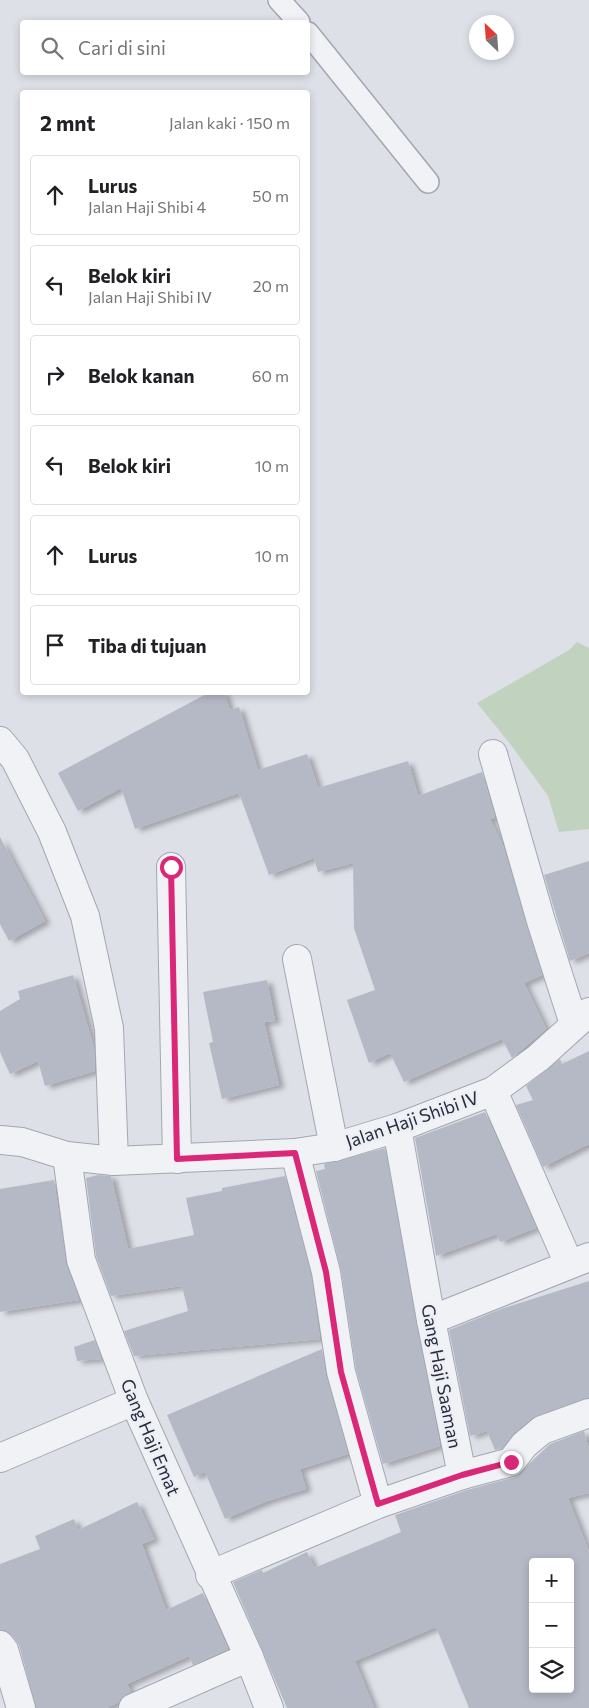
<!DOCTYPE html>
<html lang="id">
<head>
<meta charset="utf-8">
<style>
	:root { --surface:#fff; --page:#f2f2f2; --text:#202124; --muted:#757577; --line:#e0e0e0 }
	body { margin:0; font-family:Commissioner,sans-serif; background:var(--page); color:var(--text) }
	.controls { position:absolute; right:15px; bottom:15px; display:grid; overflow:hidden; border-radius:5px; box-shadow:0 2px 8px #0003 }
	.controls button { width:45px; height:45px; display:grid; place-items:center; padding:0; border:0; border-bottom:1px solid var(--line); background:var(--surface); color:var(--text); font:25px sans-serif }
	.compass { position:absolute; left:469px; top:15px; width:45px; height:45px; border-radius:50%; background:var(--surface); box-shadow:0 2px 8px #0003; rotate:335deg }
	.stop { position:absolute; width:15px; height:15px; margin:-11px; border:4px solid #db2777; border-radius:50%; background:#fff }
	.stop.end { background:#db2777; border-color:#fff; box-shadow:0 1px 5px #0008 }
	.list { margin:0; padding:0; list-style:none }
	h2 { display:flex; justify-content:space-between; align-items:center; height:65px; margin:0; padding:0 20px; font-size:21px }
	h2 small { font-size:16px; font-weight:400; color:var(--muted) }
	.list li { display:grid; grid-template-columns:32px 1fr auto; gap:15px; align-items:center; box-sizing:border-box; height:80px; margin:0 10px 10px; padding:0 10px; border:1px solid var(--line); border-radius:5px }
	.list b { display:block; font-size:19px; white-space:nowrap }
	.list p { margin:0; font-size:16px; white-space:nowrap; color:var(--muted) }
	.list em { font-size:16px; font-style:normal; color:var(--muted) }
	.icon { flex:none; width:28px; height:28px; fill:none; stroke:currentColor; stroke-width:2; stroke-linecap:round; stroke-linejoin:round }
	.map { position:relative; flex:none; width:589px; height:1708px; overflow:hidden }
	.search { position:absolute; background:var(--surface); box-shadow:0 2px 8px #0003; left:20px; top:20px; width:290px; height:55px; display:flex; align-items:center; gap:12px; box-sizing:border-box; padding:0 18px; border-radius:5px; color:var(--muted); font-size:19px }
	.panel { position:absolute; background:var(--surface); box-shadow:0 2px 8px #0003; left:20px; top:90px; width:290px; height:605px; border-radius:5px }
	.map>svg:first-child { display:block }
</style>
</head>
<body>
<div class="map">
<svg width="589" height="1708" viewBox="0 0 589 1708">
	<defs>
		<filter id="shadow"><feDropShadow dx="5.5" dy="3" stdDeviation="2.5" flood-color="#0004"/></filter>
	</defs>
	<rect width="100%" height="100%" fill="#dee0e8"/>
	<path fill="#c1d2be" d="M577,642L589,648V829L559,832L548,796L511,745L477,703L569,650Z"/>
	<g fill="#b5b9c5" fill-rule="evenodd" filter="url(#shadow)">
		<path d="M210,692H224L230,710L239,707L258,770L307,754L318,788L408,761L418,796L482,772L495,817L490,819L503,846L542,975L524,983L546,1029L512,1058L502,1039L404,1082L390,1053L369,1063L347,1000L375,990L354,928L353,863L318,872L314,858L269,875L239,793L135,829L121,788L78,811L58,773Z"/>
		<path d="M0,837L45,921L9,941L0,924Z"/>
		<path d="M589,861V953L570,961L544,875Z"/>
		<path d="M73,975L94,1048L95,1071L45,1086L38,1061L10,1074L0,1052V1011L20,999L18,991Z"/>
		<path d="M267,980L275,1021L264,1022L279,1085L222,1099L209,1043L213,1042L203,992Z"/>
		<path d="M589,1051V1144L543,1167L516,1105L533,1100L526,1086L560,1059L562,1064Z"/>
		<path d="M485,1112L536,1228L500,1242L497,1234L436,1256L415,1138Z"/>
		<path d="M385,1148L440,1446L383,1464L356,1369L341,1270L316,1171L325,1169L324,1164Z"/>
		<path d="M98,1175L111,1176L128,1249L194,1235L186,1198L222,1191V1188L285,1176L311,1275L320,1339L134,1356L124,1331L188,1311L182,1286L111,1296L96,1256L86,1178Z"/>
		<path d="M54,1180L66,1262L79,1300L0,1312V1189Z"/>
		<path d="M589,1281V1398L532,1418L514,1433L502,1448L495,1450L487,1431L470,1436L449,1330L501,1309Z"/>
		<path d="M95,1340L101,1359L77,1361L74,1347Z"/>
		<path d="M322,1349L326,1376L348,1454L300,1469L306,1489L267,1501L225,1519L205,1472L194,1477L167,1415Z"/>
		<path d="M584,1431L589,1450V1493L568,1498L589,1552V1708H469L436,1627L355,1661L374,1708H287L233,1582L262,1570L263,1573L307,1552L314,1568L401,1532L395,1515L467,1490L515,1477L550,1444ZM533,1562H570V1689H533Z"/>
		<path d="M137,1502L154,1539L142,1544L166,1610L203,1593L228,1649L193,1665L189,1656L127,1684L131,1692L119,1702L106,1708H36L19,1645L12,1635L0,1630V1564L40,1549L35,1536L74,1519L78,1530Z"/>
	</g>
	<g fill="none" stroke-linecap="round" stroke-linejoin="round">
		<defs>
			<g id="lane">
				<path d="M279,0L299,22"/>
				<path d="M308,33L428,182"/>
			</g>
			<g id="street">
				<path d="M0,741L15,759L52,832L85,916L109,1028L114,1161"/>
				<path d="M493,754L541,921L574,1024"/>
				<path d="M171,867L177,1159"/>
				<path d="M297,959L334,1147"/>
				<path d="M493,1091L569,1264"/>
				<path d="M397,1128L431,1320L462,1475"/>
				<path d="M0,1140L22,1142L67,1156L114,1161L295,1153L334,1147L397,1128L493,1091L538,1058L589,1012"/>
				<path d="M295,1153L326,1272L341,1372L378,1504"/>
				<path d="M67,1156L81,1260L134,1401L249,1657L269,1708"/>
				<path d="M431,1320L589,1257"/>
				<path d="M0,1458L134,1401"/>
				<path d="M210,1575L378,1504L462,1475L511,1462L524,1445L542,1430L589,1413"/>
				<path d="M0,1645L4,1650L21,1708"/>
				<path d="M133,1708L249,1657"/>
			</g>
		</defs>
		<use href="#lane" stroke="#a3a7b2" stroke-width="24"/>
		<use href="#street" stroke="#a3a7b2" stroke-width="30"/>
		<use href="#lane" stroke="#f0f2f6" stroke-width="21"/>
		<use href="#street" stroke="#f0f2f6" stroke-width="28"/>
	</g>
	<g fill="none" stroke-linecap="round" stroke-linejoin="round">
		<path stroke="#db2777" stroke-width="6" d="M171,867L177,1159L295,1153L326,1272L341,1372L378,1504L462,1475L511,1462"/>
	</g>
	<g text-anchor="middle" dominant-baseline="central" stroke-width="4.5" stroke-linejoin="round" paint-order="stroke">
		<g font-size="18" fill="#272d3f" stroke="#edeff5">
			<text transform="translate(412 1119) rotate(-19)">Jalan Haji Shibi IV</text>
			<text transform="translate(442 1376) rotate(79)">Gang Haji Saaman</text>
			<text transform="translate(151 1437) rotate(67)">Gang Haji Emat</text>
		</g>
	</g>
</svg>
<div class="controls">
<button>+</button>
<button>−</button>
<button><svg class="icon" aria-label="layers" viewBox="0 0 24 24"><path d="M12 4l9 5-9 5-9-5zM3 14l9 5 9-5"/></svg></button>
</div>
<svg class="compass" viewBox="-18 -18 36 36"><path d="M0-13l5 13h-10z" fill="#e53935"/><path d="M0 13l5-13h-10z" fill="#757577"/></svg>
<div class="stop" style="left:171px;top:867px"></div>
<div class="stop end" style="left:511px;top:1462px"></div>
<div class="search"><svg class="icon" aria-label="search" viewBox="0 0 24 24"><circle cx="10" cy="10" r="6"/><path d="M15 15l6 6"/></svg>Cari di sini</div>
<section class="panel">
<h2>2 mnt<small>Jalan kaki · 150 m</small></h2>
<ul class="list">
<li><svg class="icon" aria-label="ahead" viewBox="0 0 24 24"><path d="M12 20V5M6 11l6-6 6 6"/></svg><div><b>Lurus</b><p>Jalan Haji Shibi 4</p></div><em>50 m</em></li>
<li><svg class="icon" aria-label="left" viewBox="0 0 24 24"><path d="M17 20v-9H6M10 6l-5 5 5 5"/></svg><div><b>Belok kiri</b><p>Jalan Haji Shibi IV</p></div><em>20 m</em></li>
<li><svg class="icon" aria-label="right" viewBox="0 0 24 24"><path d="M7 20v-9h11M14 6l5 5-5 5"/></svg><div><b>Belok kanan</b></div><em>60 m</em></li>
<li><svg class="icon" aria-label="left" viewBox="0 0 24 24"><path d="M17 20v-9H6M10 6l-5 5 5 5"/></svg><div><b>Belok kiri</b></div><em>10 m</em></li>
<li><svg class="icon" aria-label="ahead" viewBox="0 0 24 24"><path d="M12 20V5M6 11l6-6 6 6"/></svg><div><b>Lurus</b></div><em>10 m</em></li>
<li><svg class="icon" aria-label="arrive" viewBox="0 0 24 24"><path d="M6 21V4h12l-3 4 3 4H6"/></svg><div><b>Tiba di tujuan</b></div></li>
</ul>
</section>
</div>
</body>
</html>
